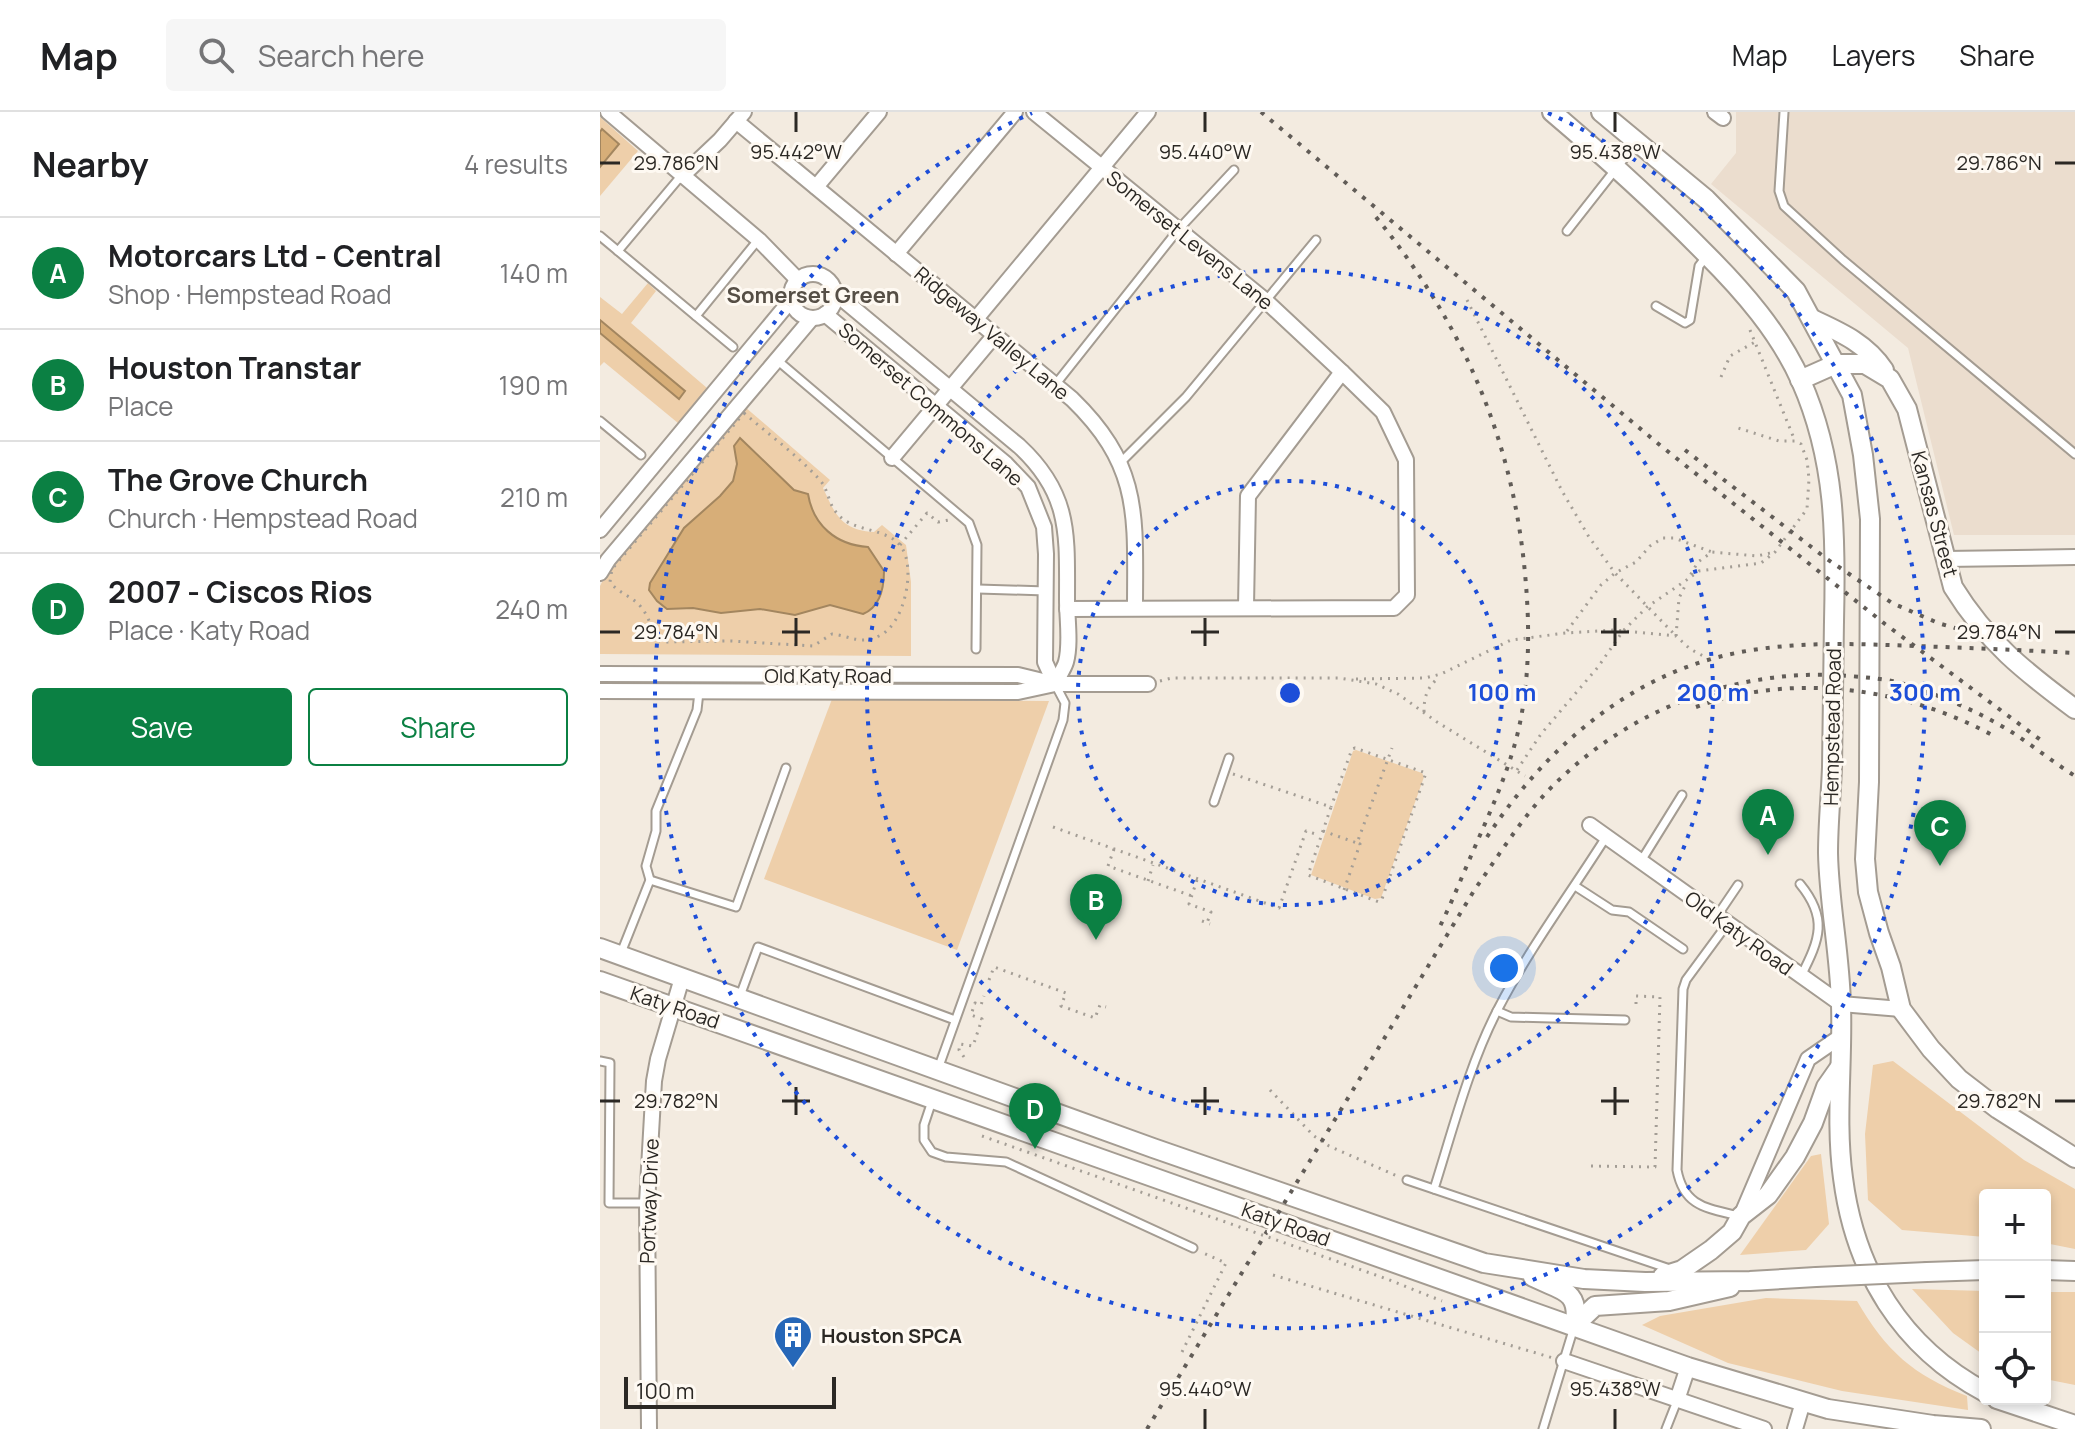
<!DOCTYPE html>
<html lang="en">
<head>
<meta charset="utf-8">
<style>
	:root { --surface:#fff; --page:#f6f6f6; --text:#202124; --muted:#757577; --line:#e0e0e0; --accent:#0b8043 }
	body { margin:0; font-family:Manrope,sans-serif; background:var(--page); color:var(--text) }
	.controls { position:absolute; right:24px; bottom:24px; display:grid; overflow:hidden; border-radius:8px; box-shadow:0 4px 12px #0003 }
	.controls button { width:72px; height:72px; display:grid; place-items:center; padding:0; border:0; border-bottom:2px solid var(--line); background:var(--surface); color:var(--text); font:40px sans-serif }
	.scale { position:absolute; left:24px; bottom:20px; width:212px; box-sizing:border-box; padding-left:8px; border:4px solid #2b2824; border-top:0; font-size:22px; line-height:28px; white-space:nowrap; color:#2b2824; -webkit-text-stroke:6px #fef9f2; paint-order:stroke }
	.you { position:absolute; left:904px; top:856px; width:28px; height:28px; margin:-20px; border:6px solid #fff; border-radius:50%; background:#1a73e8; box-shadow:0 0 0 12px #1a73e833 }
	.badge { display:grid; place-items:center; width:52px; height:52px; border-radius:50%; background:var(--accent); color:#fff; font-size:26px; font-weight:700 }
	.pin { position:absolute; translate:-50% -66px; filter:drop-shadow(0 2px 4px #0008) }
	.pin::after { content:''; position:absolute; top:42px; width:28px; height:24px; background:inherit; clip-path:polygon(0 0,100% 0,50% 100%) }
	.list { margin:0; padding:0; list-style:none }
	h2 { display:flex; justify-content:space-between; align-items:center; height:104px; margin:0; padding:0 32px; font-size:34px }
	h2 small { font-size:26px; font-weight:400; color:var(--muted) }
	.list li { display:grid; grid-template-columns:52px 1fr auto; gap:24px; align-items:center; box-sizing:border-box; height:112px; padding:0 32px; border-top:2px solid var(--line) }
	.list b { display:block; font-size:30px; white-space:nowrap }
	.list p { margin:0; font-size:26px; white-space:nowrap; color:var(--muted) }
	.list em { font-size:26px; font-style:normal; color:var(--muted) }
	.actions { display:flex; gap:16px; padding:24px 32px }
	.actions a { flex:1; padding:18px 0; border:2px solid var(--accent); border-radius:8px; text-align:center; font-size:28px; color:var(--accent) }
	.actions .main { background:var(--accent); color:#fff }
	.icon { flex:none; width:44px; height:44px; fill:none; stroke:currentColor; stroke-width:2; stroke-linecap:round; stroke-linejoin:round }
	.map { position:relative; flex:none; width:1475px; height:1317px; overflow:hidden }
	header { display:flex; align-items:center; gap:48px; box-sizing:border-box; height:112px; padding:0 40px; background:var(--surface); border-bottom:2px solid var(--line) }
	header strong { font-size:38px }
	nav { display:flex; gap:44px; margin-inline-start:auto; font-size:28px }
	.search { width:560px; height:72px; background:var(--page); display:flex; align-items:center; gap:20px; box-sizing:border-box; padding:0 28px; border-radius:8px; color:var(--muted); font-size:30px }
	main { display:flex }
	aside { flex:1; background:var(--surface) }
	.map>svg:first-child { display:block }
</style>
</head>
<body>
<header>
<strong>Map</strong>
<div class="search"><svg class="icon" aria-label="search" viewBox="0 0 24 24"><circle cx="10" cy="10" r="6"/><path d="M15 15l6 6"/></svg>Search here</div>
<nav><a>Map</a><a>Layers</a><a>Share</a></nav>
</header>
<main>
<aside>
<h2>Nearby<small>4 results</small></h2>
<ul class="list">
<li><span class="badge">A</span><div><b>Motorcars Ltd - Central</b><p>Shop · Hempstead Road</p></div><em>140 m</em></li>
<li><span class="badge">B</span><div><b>Houston Transtar</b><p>Place</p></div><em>190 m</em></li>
<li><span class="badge">C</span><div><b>The Grove Church</b><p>Church · Hempstead Road</p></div><em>210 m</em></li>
<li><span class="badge">D</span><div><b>2007 - Ciscos Rios</b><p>Place · Katy Road</p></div><em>240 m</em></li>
</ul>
<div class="actions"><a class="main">Save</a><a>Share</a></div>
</aside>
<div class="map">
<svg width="1475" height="1317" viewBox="0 0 1475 1317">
	<rect width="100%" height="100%" fill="#f3ebe0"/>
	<path fill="#ebddce" d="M1136,0H1475V423H1354L1308,236L1111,72L1136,41Z"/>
	<g fill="#eecfaa">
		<path d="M0,5L38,39L0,84Z"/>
		<path d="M48,171L56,179L31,211L107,276L78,311L4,250L0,254V185L22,202Z"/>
		<path d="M145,295L230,368L223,376C235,402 241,418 274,420L282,413L306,433L311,470V544L0,542V474L6,462Z"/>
		<path d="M232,587L449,589L357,838L164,767Z"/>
		<path d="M756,638L822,661L824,665L781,786L775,787L711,763L753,639Z"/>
		<path d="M1293,949L1424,1048L1475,1077V1137L1445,1131V1083H1385V1125L1302,1118L1268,1088L1265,1022L1273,953Z"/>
		<path d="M1221,1042L1229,1112L1206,1138L1140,1143L1211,1044Z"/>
		<path d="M1312,1177L1385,1179V1244L1353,1221Z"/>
		<path d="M1445,1180H1475V1273L1445,1267Z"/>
		<path d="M1166,1186L1257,1189C1286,1239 1313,1263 1367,1284L1368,1298L1242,1279L1128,1251L1042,1213L1060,1204Z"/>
	</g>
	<g fill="#d7ae78" stroke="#a3865f" stroke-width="2">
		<path d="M2,17L19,32L0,55V20Z"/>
		<path d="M0,208L85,279L79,287L0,221Z"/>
		<path d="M140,326L194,378L208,382C213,413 236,433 268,435L284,459C284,476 280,495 263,502L230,493L195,503L160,497L121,501L93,496L67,497L57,489L49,478L50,471L84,416L120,384L133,369L137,352L134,334Z"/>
	</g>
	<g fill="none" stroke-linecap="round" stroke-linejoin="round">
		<defs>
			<g id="lane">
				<path d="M1184,0L1179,79L1184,94L1243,148L1475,342"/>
				<path d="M967,119L1037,30"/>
				<path d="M0,124L133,235"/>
				<path d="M18,139L81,64"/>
				<path d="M1056,194L1085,211L1090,208L1099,154L1106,145"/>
				<path d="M96,204L158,128"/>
				<path d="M177,248L369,411L377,433L376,537"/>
				<path d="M455,273L578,118L634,58"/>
				<path d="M0,309L41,343"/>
				<path d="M520,351L586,285L716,128"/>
				<path d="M378,477L446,479"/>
				<path d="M614,690L629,646"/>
				<path d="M1041,749L1082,683"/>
				<path d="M50,768L46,754L56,719V699L97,598L99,580"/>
				<path d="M1200,772C1228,806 1220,827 1201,864"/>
				<path d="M975,774L1012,798L1029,800L1083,837"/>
				<path d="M1117,804L1138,773"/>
				<path d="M1128,811L1086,868L1083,877L1077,1058C1084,1095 1107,1096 1139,1104"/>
				<path d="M21,841L50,768L136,795L186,656"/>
				<path d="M140,884L158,835L355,908"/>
				<path d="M897,899L911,905L1025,908"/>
				<path d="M0,949L10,951L9,1091H47"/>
				<path d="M338,957L463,608L465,591L455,572"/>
				<path d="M332,989L324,1013V1028L332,1040L346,1045L406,1050L593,1136"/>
				<path d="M807,1068L1070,1157"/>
				<path d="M834,1077C853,1017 869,953 898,897C929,837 970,782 1006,725"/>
				<path d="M943,1317L974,1215"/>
				<path d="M1066,1317L1077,1289"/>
			</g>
			<g id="street">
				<path d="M8,0L159,128L198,168"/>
				<path d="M434,0L666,189L742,260"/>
				<path d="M1115,0L1123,6"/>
				<path d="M136,9L472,287C542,355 535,405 535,496"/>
				<path d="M82,64L120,28L144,0"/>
				<path d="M216,75L279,0"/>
				<path d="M296,142L415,0"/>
				<circle cx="213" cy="184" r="22"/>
				<path d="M234,180L419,334C471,382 467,423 467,488C467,507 471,532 466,550C464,557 458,565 455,572"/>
				<path d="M225,202L406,352L428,375L444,415L446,442L445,550L455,572"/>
				<path d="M375,208L548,0"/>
				<path d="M292,346L394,224"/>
				<path d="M0,418L191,188"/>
				<path d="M1345,447L1475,445"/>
				<path d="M0,461L8,448L212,206"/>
				<path d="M467,497L794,496L807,483L806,348L783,300L742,260L648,384L646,495"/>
				<path d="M0,562L418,563L451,571"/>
				<path d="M0,579L418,580L455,572H548"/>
				<path d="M990,713L1241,892L1301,897"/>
				<path d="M1142,1102L1208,947L1240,925"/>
				<path d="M964,1249L1164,1317"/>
				<path d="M1077,1288L1088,1255"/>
				<path d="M49,1317L47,1091L54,969L58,947L82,866"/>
				<path d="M1195,1317L1203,1290"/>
			</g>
			<g id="secondary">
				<path d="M952,0C1005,45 1057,92 1106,142C1143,179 1179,220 1201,269C1236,348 1236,425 1234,510C1233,558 1233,606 1232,655C1231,683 1228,712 1228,741C1229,792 1240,842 1241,893C1243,950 1235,1009 1243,1066C1255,1159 1301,1235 1385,1280"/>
				<path d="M1001,0L1106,87L1196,179L1252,283L1263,343L1270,407L1269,670L1265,747L1268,780L1279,821L1291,855L1301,897L1331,937L1359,967L1398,997L1475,1046"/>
				<path d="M1212,207C1240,220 1266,231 1284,258"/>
				<path d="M1200,268L1236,252H1265L1290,267L1307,297L1353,475C1387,530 1424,559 1475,597"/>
				<path d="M0,836L553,1036L884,1151L984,1167L1045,1170L1150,1169L1216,1165"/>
				<path d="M0,869L1088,1255L1228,1297L1333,1313L1381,1317"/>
				<path d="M1445,1158L1475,1159"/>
				<path d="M1327,1160L1385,1158"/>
				<path d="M1063,1164L1082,1158L1111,1138L1132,1120L1141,1104L1168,1083L1195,1045L1213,1011L1226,975L1240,955"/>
				<path d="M933,1165C961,1179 980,1177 975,1213"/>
				<path d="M975,1213L995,1194L1069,1189L1130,1175"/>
				<path d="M1397,1287L1475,1313"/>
			</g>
		</defs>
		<use href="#lane" stroke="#a49c92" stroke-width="11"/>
		<use href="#street" stroke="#a49c92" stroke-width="18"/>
		<use href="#secondary" stroke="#a49c92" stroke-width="22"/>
		<g stroke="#a49e96" stroke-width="3" stroke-dasharray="2 6" stroke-linecap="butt">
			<path d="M867,188L962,379L989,425L1015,461L1076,524"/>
			<path d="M1150,218L1195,329"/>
			<path d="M1121,265L1130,244L1155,230"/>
			<path d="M144,301C168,322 196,342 218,366C231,379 226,394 243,407C260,420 290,417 302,436C316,458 304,513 279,524C259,533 251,524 232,522L213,534L131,529L61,530C52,520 50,506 41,495C32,484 18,481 10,470L12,457Z"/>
			<path d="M300,433L327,401L338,410L349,408"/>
			<path d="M1092,464L1099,459L1161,451L1175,440L1207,397L1209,367L1207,348L1201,332L1195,329H1179L1135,315"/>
			<path d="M967,519L1001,473L1015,461L1036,450L1050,434L1063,426H1074L1112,440"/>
			<path d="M1076,524L1079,486L1087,470"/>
			<path d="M756,567L825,566L841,562L911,528L966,521L1015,518L1076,524L1090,537L1107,546"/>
			<path d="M560,569L572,566H739L776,572L798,582L837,610L925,664"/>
			<path d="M824,600C824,584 827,576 839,565"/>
			<path d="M917,658L941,622L998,555L1023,519L1047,495L1088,467L1098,450L1112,440L1157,444L1175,440"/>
			<path d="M633,662L731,695L708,763L779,790L782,787L826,661L755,636L752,637L731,695"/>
			<path d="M453,715L679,796L706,719L719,723"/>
			<path d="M723,719L757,731"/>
			<path d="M514,737L508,754L592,784"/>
			<path d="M597,768L589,792L611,800L607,811"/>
			<path d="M548,769L553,753"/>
			<path d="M744,778L760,732L757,731L792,636"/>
			<path d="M602,809L610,812"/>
			<path d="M389,868L394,855L466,881L461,894L495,906L500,893L506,895"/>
			<path d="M364,945L359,938L360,932L373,934L382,907L371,903L375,891L381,893L384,884"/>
			<path d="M670,978L714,1024L729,1034L797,1064"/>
			<path d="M382,1024L787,1167L842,1189"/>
			<path d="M991,1054L1055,1055L1060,885L1036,884V898"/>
			<path d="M673,1163L953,1246"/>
			<path d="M582,1240L626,1151L603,1141"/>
		</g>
		<use href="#lane" stroke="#fff" stroke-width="7"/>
		<use href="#street" stroke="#fff" stroke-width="14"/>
		<use href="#secondary" stroke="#fff" stroke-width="18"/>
		<g stroke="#615c57" stroke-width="4" stroke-dasharray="4 8" stroke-linecap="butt">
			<path d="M661,0L1061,334L1285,512L1442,629"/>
			<path d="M776,105C865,215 915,331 926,473C930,522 929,576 917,624C907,663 890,700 874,737C862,764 851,793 837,820"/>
			<path d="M1085,338L1227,447L1292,491L1338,511L1372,521L1412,528"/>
			<path d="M1096,595C1193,560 1304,575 1394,624"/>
			<path d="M887,725C946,635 1032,560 1141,540C1199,529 1258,532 1317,534C1370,536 1422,538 1475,541"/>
			<path d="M547,1317L875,777C902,739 927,697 961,666C1038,593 1145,555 1250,564C1271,566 1291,567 1310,574C1344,585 1379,600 1410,619C1432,633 1453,650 1475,664"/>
		</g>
		<defs>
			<path id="secondary-bridge" d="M1216,1165L1327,1160"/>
		</defs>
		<use href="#secondary-bridge" stroke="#a49c92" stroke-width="22" stroke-linecap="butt"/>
		<use href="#secondary-bridge" stroke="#fff" stroke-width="18"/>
	</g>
	<path fill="none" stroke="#2b2824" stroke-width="3" d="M196,0V20M605,0V20M1015,0V20M0,51H20M1455,51H1475M196,506V534M605,506V534M1015,506V534M0,520H20M182,520H210M591,520H619M1001,520H1029M1455,520H1475M196,975V1003M605,975V1003M1015,975V1003M0,989H20M182,989H210M591,989H619M1001,989H1029M1455,989H1475M605,1297V1317M1015,1297V1317"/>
	<g fill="none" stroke="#1d4ed8" stroke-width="4" stroke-dasharray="4 8">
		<circle cx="690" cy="581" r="212"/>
		<circle cx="690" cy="581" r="423"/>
		<path d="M948 1A635 635 0 1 1 432 1"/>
	</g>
	<defs>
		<symbol id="building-pin" viewBox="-11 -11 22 30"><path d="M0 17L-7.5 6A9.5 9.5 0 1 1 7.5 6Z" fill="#2667b8" stroke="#fef9f2"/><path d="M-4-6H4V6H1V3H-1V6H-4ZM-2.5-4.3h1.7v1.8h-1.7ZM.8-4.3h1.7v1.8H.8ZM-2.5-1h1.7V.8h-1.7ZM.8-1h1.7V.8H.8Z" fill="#fff"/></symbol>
	</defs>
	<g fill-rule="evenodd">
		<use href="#building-pin" x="171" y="1201" width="44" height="60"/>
	</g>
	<g text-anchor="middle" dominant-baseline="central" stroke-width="6" stroke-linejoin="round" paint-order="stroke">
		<g font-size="20" fill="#2b2824" stroke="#fef9f2">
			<text transform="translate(590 128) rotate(39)">Somerset Levens Lane</text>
			<text transform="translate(392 221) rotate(40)">Ridgeway Valley Lane</text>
			<text transform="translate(331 292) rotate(41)">Somerset Commons Lane</text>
			<text transform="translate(1335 402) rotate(75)">Kansas Street</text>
			<text x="228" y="563">Old Katy Road</text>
			<text transform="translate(1232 615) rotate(-89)">Hempstead Road</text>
			<text transform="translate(1139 821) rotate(36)">Old Katy Road</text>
			<text transform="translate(75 895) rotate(19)">Katy Road</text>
			<text transform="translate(49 1089) rotate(-88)">Portway Drive</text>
			<text transform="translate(686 1112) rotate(20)">Katy Road</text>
		</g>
		<g font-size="20" font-weight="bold" fill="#2b2824" stroke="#fef9f2" text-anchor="start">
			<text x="221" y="1223">Houston SPCA</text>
		</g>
		<g font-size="22" font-weight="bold" fill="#554e45" stroke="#fef9f2">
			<text x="213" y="183">Somerset Green</text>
		</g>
	</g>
	<g font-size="20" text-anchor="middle" fill="#2b2824" stroke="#fef9f2" stroke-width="6" stroke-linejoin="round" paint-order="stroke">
		<text x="196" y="47">95.442°W</text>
		<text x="605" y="47">95.440°W</text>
		<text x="1015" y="47">95.438°W</text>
		<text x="76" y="58">29.786°N</text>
		<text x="1399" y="58">29.786°N</text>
		<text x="76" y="527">29.784°N</text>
		<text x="1399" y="527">29.784°N</text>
		<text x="76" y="996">29.782°N</text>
		<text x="1399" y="996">29.782°N</text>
		<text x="605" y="1284">95.440°W</text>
		<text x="1015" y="1284">95.438°W</text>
	</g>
	<circle cx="690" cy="581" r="12" fill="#1d4ed8" stroke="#fef9f2" stroke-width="4"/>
	<g font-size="24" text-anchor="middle" font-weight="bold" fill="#1d4ed8" stroke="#fef9f2" stroke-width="6" stroke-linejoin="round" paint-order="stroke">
		<text x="902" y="589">100 m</text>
		<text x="1113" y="589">200 m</text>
		<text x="1325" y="589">300 m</text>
	</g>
</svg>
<div class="controls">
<button>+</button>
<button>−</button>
<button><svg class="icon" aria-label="locate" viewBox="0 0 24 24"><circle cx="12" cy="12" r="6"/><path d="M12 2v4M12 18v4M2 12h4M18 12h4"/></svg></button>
</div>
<div class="scale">100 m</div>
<div class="you"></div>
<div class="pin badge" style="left:1168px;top:743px">A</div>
<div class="pin badge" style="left:496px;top:828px">B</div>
<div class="pin badge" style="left:1340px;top:754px">C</div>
<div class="pin badge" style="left:435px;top:1037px">D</div>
</div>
</main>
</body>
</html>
